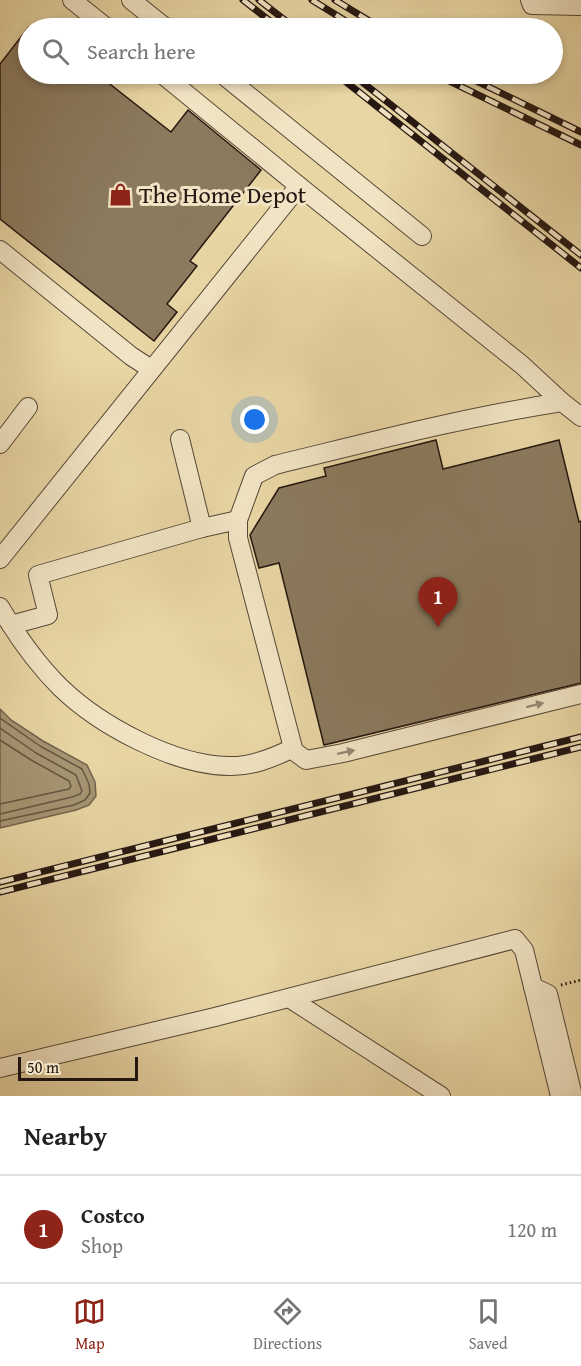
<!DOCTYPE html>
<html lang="en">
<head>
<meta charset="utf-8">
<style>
	:root { --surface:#fff; --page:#f2f2f2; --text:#222; --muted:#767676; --line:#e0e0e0; --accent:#8f2418 }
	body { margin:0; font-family:"Gentium Book Plus",serif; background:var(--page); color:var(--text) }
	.scale { position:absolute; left:18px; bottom:15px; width:120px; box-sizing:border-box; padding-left:6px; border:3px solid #251711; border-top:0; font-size:16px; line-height:21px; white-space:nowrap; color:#251711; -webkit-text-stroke:4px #f1e4c4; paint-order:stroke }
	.you { position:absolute; left:255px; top:420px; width:21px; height:21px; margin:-15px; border:4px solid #fff; border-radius:50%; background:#1a73e8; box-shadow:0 0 0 9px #1a73e833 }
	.badge { display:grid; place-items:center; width:39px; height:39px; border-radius:50%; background:var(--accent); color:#fff; font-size:20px; font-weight:700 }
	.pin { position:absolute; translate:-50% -50px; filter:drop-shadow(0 2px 3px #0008) }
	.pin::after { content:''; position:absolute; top:32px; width:21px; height:18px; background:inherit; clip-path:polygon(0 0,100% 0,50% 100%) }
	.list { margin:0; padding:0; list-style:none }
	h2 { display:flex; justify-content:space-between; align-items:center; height:78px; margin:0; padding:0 24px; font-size:26px }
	h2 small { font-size:20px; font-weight:400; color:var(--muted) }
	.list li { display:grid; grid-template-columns:39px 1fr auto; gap:18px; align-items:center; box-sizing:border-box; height:108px; padding:0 24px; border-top:2px solid var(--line) }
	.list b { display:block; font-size:22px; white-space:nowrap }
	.list p { margin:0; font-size:20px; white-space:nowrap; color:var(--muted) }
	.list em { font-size:20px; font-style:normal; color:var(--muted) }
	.icon { flex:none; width:33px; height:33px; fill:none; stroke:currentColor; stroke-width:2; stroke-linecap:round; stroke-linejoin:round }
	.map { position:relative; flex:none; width:581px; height:1096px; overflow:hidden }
	.search { position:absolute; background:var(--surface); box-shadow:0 3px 9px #0003; left:18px; right:18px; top:18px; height:66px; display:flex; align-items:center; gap:15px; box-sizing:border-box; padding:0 21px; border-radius:33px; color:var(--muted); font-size:22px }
	.sheet { height:186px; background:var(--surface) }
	nav { display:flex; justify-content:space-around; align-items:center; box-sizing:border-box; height:84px; border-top:2px solid var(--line); background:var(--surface); font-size:16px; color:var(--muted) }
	nav a { display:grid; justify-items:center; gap:3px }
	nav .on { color:var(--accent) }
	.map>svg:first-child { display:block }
</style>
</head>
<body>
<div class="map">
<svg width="581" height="1096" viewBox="0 0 581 1096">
	<rect width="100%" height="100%" fill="#e9d6a5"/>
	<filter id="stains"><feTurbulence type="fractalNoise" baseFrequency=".00333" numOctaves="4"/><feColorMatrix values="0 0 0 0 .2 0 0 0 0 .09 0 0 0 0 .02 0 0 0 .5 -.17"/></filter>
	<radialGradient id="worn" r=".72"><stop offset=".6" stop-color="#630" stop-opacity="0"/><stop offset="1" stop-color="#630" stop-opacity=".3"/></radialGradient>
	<path fill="#a69573" stroke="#72634c" stroke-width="1.5" d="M0,709L11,720L43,741L87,765L95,782L96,796L89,805L76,810L0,828Z"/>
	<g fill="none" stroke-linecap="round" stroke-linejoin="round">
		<g stroke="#665642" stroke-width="1.5">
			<path d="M0,718L40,746L82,769L89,784L90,793L85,800L74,805L0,821"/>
			<path d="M0,728L36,753L76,775L82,791L80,794L72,797L0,814"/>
			<path d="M0,740L31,760L69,781L71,786L69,789L0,804"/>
		</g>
	</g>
	<g fill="#8b7a5e" stroke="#251711" stroke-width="1.5">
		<path d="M28,28V74H97L171,132L188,110L261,170L190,261L197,266L167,304L177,312L154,341L0,219V64Z"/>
		<path d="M436,440L443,469L559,440L579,522L581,521V683L324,745L279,563L259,568L250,535L279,488L326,476L324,468Z"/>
	</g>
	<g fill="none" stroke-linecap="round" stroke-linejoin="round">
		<defs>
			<g id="minor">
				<path d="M72,0L107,28"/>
				<path d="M131,0L166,28"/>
				<path d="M530,0L532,5L581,6"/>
				<path d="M162,74L299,186"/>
				<path d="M222,74L422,236"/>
				<path d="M0,250L131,356L151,369"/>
				<path d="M562,402L581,417"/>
				<path d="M180,439L202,528L238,520"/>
				<path d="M0,444L28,407"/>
				<path d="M0,559L299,186L522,365L562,402C465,417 370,442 275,465L254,476L238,520V538L293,748C273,758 251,767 228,766C173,765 99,725 60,687C36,663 17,636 0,607"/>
				<path d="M11,625L48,615L38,575L202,528"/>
				<path d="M291,749L306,760L343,753L581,694"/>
				<path d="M533,987L548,994L573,1096"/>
				<path d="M289,998L441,1096"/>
				<path d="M0,1068L215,1017L515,939L524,950L560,1096"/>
			</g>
		</defs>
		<use href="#minor" stroke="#564736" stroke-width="20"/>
		<path stroke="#251711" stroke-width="3" stroke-dasharray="1.5 3" stroke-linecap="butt" d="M561,985L581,980"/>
		<use href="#minor" stroke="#f1e4c4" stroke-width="18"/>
		<defs>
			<g id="rail">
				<path d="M243,0L279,28"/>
				<path d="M259,0L295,28"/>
				<path d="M312,0L357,28"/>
				<path d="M335,0L381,28"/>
				<path d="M336,74L581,268"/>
				<path d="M352,74L581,255"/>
				<path d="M435,74L581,145"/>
				<path d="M462,74L581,132"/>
				<path d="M0,882L581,737"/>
				<path d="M0,892L581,747"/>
			</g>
		</defs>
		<use href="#rail" stroke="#251711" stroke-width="7"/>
		<use href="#rail" stroke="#f1e4c4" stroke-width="4.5" stroke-dasharray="14" stroke-linecap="butt"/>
	</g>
	<defs><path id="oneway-solid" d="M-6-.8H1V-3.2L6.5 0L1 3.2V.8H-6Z" transform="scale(1.5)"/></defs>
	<g fill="#958873">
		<use href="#oneway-solid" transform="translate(535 705) rotate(-14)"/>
		<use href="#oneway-solid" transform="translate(346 752) rotate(-12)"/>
	</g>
	<defs>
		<symbol id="shop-bare" viewBox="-9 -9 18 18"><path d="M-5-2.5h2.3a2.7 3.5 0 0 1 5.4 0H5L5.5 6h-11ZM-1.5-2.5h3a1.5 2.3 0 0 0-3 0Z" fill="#8f2418" stroke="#f1e4c4" stroke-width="2.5" paint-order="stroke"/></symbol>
	</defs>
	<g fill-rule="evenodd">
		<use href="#shop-bare" x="104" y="178" width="33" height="33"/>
	</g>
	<g text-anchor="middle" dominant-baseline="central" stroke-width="6" stroke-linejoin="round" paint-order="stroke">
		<g font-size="24" fill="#251711" stroke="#f1e4c4" text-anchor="start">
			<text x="139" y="194">The Home Depot</text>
		</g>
	</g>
	<rect width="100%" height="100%" filter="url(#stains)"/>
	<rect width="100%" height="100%" fill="url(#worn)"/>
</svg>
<div class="scale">50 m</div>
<div class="you"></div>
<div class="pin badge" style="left:438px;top:627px">1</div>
<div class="search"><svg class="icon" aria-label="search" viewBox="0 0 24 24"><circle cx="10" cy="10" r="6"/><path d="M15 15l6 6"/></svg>Search here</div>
</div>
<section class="sheet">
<h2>Nearby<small></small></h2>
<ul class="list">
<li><span class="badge">1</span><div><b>Costco</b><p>Shop</p></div><em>120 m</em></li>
</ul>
</section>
<nav>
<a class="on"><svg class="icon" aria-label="map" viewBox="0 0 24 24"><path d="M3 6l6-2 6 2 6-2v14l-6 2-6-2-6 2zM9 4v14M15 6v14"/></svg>Map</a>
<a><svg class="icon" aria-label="directions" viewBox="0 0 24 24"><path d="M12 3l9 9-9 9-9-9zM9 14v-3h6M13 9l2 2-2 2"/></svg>Directions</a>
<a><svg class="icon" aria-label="saved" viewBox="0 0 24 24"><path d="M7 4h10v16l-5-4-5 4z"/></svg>Saved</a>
</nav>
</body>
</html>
